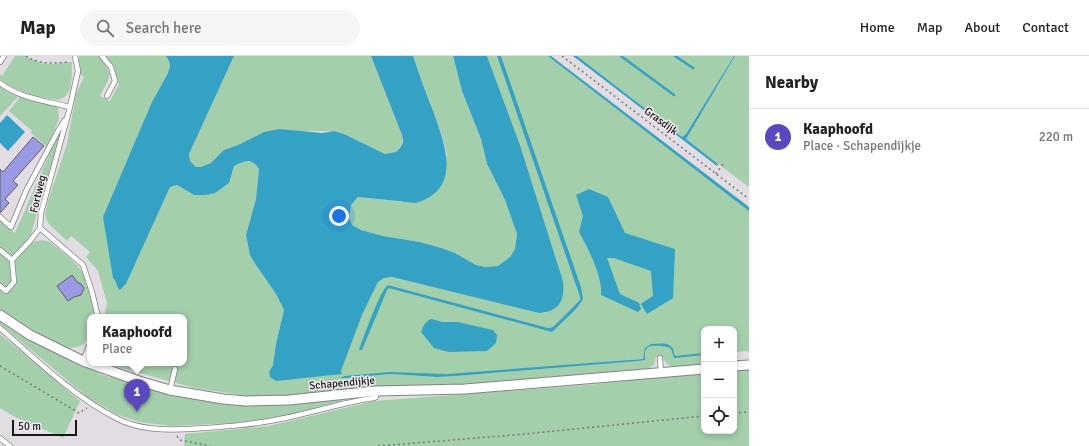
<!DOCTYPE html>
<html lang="en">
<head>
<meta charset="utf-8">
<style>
	:root { --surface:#fff; --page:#f6f6f6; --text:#222; --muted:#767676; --line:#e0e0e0; --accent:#5b48c0 }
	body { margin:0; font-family:Signika,sans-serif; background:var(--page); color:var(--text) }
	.controls { position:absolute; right:12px; bottom:12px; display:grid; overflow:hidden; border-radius:8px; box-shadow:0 2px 6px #0003 }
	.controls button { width:36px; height:36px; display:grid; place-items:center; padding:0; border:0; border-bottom:1px solid var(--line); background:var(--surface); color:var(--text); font:20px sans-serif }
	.scale { position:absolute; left:12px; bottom:10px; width:65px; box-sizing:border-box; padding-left:4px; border:2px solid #171618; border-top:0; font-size:11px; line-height:14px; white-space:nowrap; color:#171618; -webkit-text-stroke:3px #efeaf0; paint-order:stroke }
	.you { position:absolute; left:339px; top:160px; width:14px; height:14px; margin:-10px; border:3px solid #fff; border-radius:50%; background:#1a73e8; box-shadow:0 0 0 6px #1a73e833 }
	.badge { display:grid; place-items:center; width:26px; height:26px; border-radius:50%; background:var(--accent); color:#fff; font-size:13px; font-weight:700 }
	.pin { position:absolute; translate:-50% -33px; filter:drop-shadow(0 1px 2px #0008) }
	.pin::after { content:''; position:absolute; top:21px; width:14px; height:12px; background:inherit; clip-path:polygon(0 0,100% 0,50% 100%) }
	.popup { position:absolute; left:87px; top:258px; width:100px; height:52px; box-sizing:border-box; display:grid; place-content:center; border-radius:8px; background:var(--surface); filter:drop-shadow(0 1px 3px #0005); font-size:13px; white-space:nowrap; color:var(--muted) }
	.popup b { font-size:15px; color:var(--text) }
	.popup::after { content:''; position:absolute; left:50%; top:100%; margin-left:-8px; border:8px solid transparent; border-top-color:var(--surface) }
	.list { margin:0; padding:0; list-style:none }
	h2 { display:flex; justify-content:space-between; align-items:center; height:52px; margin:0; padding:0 16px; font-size:17px }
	h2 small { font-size:13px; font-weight:400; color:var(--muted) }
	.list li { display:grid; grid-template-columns:26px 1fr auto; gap:12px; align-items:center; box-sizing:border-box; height:56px; padding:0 16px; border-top:1px solid var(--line) }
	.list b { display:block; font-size:15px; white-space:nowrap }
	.list p { margin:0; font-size:13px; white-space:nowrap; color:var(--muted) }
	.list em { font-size:13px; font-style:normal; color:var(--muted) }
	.icon { flex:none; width:22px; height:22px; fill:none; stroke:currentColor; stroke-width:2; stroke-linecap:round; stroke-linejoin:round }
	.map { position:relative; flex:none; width:749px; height:390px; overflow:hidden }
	header { display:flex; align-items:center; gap:24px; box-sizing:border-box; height:56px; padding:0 20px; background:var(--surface); border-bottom:1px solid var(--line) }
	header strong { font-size:19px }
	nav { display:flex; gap:22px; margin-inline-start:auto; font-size:14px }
	.search { width:280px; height:36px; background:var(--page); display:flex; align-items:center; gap:10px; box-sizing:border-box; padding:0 14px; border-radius:22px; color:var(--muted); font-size:15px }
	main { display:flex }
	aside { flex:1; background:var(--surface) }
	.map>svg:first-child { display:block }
</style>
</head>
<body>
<header>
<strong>Map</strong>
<div class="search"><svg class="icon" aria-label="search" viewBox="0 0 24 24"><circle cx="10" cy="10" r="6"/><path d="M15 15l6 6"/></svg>Search here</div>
<nav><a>Home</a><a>Map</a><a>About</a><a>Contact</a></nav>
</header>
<main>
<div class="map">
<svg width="749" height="390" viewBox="0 0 749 390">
	<rect width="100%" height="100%" fill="#e2dde3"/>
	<g fill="#a3cfaa" fill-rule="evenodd">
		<path d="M15,0H25L41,7L51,8L72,6C71,20 75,41 57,44C35,40 19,37 0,23V18L2,20Z"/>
		<path d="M79,0H99C114,20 111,19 100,40L110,45L119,28L115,14L104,0H166L169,5L170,10L168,17L152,46L115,223L118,232L120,234L126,228L170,131L177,129L194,139L233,114L234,110C245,105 250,101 259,113L256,143L246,179L248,190L256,209L276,238L284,254L276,288L273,309L269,316L270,321L276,324L342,318L341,315L362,259L378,226L384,222L392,221L539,257H546L563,225L520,89L487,0H497L580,241V244L553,271L548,272L388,229L379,244L359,294L388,231L551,274L583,243L500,0H550L749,152V295L734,296V273H704V299L674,302L704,299V309L673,311L667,308L662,301H656L654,309L648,313L439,331H389L279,340L255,341L195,332L107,308L105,307H184V261H104L107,247L98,215L86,201L90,196L71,180L67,185L48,167L45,159L48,145L67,88L76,38L84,21L79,18ZM645,296V304L457,320L437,321L391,318L341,322L393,317L449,319L643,303Z"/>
		<path d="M234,0H371L402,79C403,89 399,99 387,98C382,98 377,94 372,92C360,86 348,79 334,75L264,76L238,89L224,94L212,107L201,111H196L190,105L189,98Z"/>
		<path d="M413,0H453L462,35L481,83L487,108L505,144L517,178L515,193L510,201L498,210L485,211L476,209L455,197L441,192L420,186L383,180L361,174L352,169L349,162L351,149L358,141L402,146L447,99L442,79Z"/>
		<path d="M577,0H734L686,78L682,81Z"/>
		<path d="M735,0H749V131L685,83Z"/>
		<path d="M0,31L7,36L18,41L0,60Z"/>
		<path d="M20,41L58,51L59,63L47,91L31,77L32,75L9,55Z"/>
		<path d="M61,71L63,76L43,134L31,179L27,184L32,187C38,184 43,184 50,186C60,195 72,203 80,213C87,222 94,251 94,261H90C90,281 88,295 64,291L23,270L0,255V164L15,177Z"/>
		<path d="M0,264L32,285L81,310L106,320L175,339L216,346L341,342L342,345L291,358L265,363L235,367L171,370L139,366L116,358L86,340L0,268Z"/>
		<path d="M0,278L80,345L63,382L13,360L0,352Z"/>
		<path d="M749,311V390H184L185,378L269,370L374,345L587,329L695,317H704V375H734V313Z"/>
	</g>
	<g fill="#34a2c5">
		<path d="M166,0H234L189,98L190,105L196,111H201L211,107L224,94L238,89L264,76L279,73L322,77L334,75L344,78L385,98L396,96L400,92L403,86L402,79L371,0H413C419,17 425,35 432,52C444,85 464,133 416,147L358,141L351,149L349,162L352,169L361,174L383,180L420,186L441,192L455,197L476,209L485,211L498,210L510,201L515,193L517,178L505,144L487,108L481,83L462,35L453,0H487L520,89L563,225C565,243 560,256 539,257L392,221L384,222L378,226L362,259L341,315L342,318L276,325L270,321L269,316L273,309L276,288L284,254L276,238L256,209L250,199L246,179L256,143L259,113C251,101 245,105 234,110L229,127L215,137L206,139H194L177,129L170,131L126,228L120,234C116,231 117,225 113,222L103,161L152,46L168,17L170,10L169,5Z"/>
		<path d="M497,0H501L502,3L581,231L583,243L576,253L552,276L389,232L387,234L362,294H359C363,283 380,234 388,229L548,272L553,271L580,244V241Z"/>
		<path d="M548,0H551L749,151V155Z"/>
		<path d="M573,0H577L682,81L686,78L734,0H735L686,83L718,108L717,110Z"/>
		<path d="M7,59L25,76L8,95L0,87V67Z"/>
		<path d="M589,133L608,141L625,177L675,193L673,242L647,258L641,248L653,240L651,215L614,202H607L620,238L639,247L641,253L638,256L601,239C603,221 588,192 579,176L583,160L576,139Z"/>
		<path d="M432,263L442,266H458L493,274L497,279L496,287L487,295L449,296L434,292L421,276C424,269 425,265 432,263Z"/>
		<path d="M651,288C658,288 669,285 673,293C674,296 674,298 675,300L704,297V299L674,302C673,299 672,295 671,293C668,289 652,289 648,291C644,294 645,300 645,304L638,305L457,320L437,321L391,318L345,322H339L345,320L389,316L447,318L643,303L645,292Z"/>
	</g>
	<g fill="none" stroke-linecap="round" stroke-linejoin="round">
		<g stroke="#34a2c5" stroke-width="2.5">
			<path d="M621,0L674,39"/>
			<path d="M675,0L693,12"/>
		</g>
	</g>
	<g fill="#9a99e4" stroke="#5e5e64">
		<path d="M33,81L44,90L13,125L18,129L5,143L9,147L0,157V113L3,116Z"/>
		<path d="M72,219L77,226L81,228L84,232L81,239L74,241L68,245L57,230Z"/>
	</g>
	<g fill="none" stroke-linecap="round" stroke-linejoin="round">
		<defs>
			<g id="service">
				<path d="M75,0L78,15L69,55L41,157L40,172L83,209L92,236L98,261"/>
				<path d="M102,0L111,11L115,25L107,40"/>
				<path d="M0,6L4,0"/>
				<path d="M0,27C19,42 46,45 69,51"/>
				<path d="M0,161L11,171L26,135L59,73L65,64"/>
				<path d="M0,194L12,204L30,185L40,172"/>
				<path d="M0,230L6,235L14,226L12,204"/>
				<path d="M0,272C35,303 76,342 118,363C139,374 166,374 189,373C221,371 253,369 285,362C315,356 344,346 374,342L376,341V335"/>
				<path d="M660,302L661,317"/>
				<path d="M83,305L90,288"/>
				<path d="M170,334L175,313"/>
				<path d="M0,382L10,390"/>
			</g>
			<g id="minor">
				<path d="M0,259L30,279L83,305L139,325L170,334L223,343L246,345L289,344L376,335L465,333L704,313"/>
				<path d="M734,310L749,309"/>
			</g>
		</defs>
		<use href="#service" stroke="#858186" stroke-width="6"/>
		<use href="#minor" stroke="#858186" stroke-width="11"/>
		<g stroke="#79767a" stroke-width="1.5" stroke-dasharray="2 3" stroke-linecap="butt">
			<path d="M26,0C39,9 54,7 69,6"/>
			<path d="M562,0L749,143"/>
			<path d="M716,118L723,108"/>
			<path d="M0,310L79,357L87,352"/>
			<path d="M734,357L749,356"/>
			<path d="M177,380L180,384L210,390"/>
			<path d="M378,390L514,379L704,360"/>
		</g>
		<use href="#service" stroke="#fff" stroke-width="4.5"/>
		<use href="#minor" stroke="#fff" stroke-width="9"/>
	</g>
	<g text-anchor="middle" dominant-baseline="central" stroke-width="3" stroke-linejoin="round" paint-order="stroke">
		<g font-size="11" fill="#171618" stroke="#efeaf0">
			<text transform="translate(661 65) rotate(37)">Grasdijk</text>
			<text transform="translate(38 138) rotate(-77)">Fortweg</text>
			<text transform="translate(342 327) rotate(-5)">Schapendijkje</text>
		</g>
	</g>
</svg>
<div class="controls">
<button>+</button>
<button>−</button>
<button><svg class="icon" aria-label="locate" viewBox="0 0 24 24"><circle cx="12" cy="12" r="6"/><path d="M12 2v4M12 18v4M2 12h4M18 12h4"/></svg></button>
</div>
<div class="scale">50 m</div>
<div class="you"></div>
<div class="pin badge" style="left:137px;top:356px">1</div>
<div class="popup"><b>Kaaphoofd</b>Place</div>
</div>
<aside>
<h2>Nearby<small></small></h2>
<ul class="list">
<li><span class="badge">1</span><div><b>Kaaphoofd</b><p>Place · Schapendijkje</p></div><em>220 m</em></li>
</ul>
</aside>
</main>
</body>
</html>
